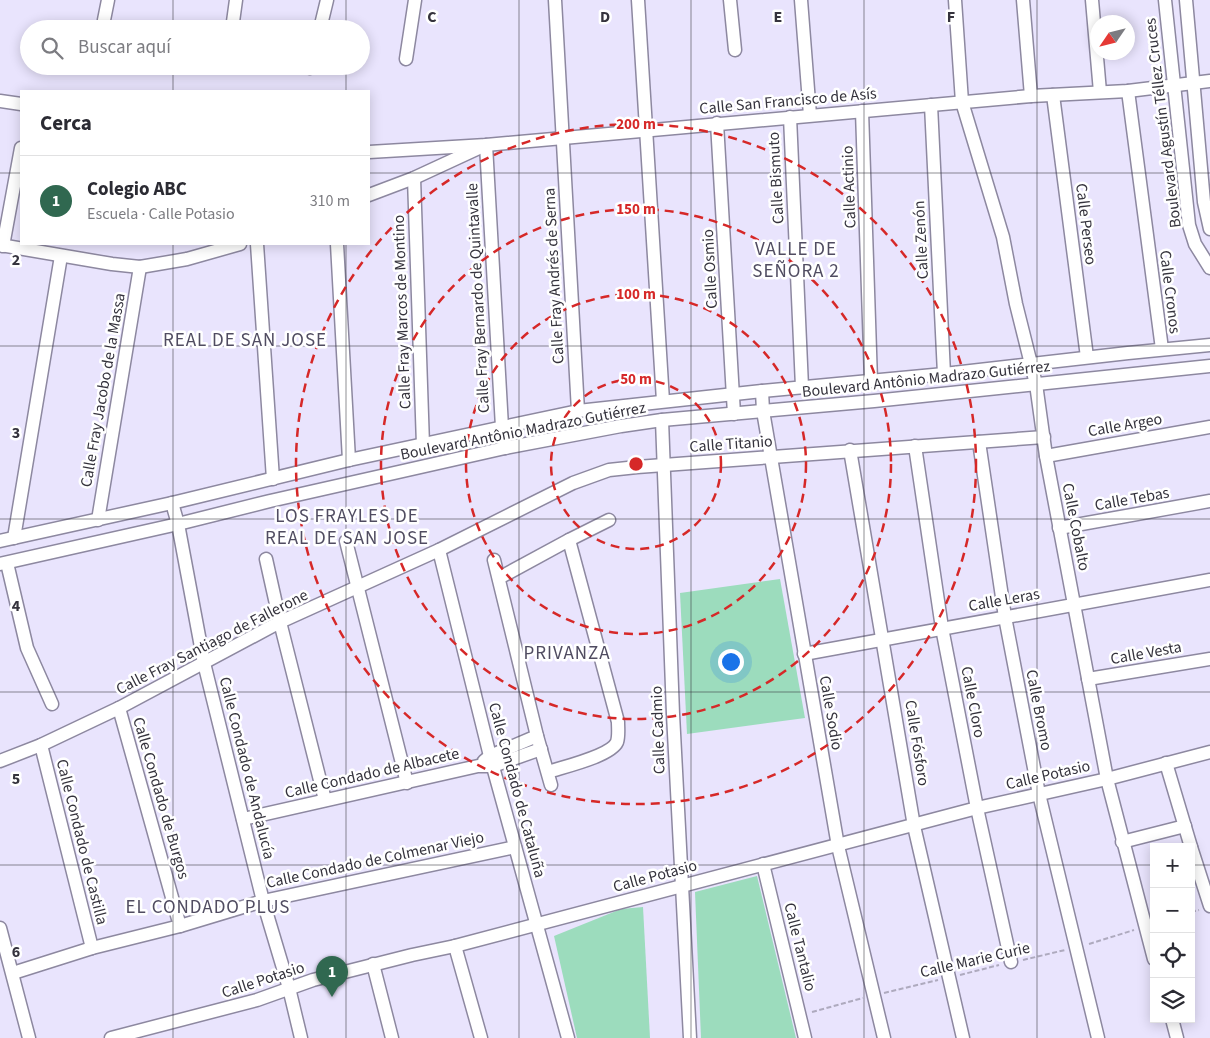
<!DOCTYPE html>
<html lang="es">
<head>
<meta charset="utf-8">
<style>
	:root { --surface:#fff; --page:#f2f2f3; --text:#2b2b33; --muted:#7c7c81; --line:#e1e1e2; --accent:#306850 }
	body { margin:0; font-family:"Source Sans 3",sans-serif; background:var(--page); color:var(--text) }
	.controls { position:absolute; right:15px; bottom:15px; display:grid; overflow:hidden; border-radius:0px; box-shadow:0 2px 12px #0003 }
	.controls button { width:45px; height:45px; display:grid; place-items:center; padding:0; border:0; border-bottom:1px solid var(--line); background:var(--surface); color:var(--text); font:25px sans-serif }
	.compass { position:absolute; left:1090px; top:15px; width:45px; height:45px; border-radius:50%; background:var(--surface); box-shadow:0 2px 12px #0003; rotate:235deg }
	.you { position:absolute; left:730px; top:661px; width:18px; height:18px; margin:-12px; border:4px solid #fff; border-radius:50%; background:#1a73e8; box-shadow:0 0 0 8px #1a73e833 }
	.badge { display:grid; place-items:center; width:32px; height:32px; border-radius:50%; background:var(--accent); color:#fff; font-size:16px; font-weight:700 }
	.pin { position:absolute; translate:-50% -41px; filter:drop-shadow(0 1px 2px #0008) }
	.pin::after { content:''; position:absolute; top:26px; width:18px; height:15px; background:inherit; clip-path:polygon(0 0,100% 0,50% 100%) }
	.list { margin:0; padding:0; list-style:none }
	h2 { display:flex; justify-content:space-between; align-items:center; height:65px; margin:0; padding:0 20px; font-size:21px }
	h2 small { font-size:16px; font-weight:400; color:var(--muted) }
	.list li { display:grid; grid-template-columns:32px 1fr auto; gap:15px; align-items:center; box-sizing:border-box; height:90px; padding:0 20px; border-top:1px solid var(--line) }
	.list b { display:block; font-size:19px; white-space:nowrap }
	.list p { margin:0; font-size:16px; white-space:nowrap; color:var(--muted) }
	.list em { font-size:16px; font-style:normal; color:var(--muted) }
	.icon { flex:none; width:28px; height:28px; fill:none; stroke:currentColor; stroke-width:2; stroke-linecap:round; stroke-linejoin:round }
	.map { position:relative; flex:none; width:1210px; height:1038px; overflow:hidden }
	.search { position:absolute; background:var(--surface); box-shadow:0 2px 12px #0003; left:20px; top:20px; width:350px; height:55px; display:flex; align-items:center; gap:12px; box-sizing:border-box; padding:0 18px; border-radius:28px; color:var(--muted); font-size:19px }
	.panel { position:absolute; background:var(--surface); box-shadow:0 2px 12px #0003; left:20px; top:90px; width:350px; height:155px; border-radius:0px }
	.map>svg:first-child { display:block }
</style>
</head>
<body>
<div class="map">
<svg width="1210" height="1038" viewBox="0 0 1210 1038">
	<rect width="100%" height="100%" fill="#e9e4fd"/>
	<g fill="#9cdcbd">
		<path d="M780,579L805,718L687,734L680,593Z"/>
		<path d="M757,876L796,1038H701L695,892Z"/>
		<path d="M643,907L650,1038H577L554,936L621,909Z"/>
	</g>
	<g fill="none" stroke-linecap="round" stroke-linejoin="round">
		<defs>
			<g id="minor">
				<path d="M555,0L578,411"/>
				<path d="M638,0L663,401"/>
				<path d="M730,0L735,50"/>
				<path d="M801,0L810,115"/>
				<path d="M955,0L962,102L1003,237L1016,304L1036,384L1046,456L1107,779L1154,959"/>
				<path d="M1023,0L1031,96"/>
				<path d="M1092,0L1100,92"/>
				<path d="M1165,0L1189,225L1195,244L1210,268"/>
				<path d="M1186,0L1204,202L1210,229"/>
				<path d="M105,29L104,20L108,0"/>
				<path d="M232,29L236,0"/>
				<path d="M320,29L327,0"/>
				<path d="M406,59L415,0"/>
				<path d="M310,68L311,66"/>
				<path d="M1128,91L1162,349"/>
				<path d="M1053,95L1087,357"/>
				<path d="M0,101L21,104"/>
				<path d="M931,105L944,374"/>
				<path d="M862,111L871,381"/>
				<path d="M790,117L802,387"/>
				<path d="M717,123L734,414"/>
				<path d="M486,145L502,427L505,448"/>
				<path d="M369,152L486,145L1031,96L1128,91L1210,81"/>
				<path d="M414,178L423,445"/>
				<path d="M369,195L414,178L481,147"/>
				<path d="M257,244L273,479"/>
				<path d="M337,244L349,460"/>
				<path d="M0,245L112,264L140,267L187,259L240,244"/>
				<path d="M3,246L21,148"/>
				<path d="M762,391L763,411L838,846L884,1038"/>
				<path d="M662,420L673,714L690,1038"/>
				<path d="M979,442L1005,617L1039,794L1098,1038"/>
				<path d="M915,446L942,628L977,808L1011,962"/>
				<path d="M850,450L914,826L963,1038"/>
				<path d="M1046,456L1210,427"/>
				<path d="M172,503L178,524L204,663L263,901L289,988L301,1038"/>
				<path d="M98,520L140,267"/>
				<path d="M1059,528L1210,501"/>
				<path d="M14,538L61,256"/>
				<path d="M0,541L172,503L349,460L578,411L762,391L944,374L1128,353L1210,345"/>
				<path d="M346,541L407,783"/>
				<path d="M439,550L490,756L568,1038"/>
				<path d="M266,559L280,622L325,800"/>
				<path d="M494,560L537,736L551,785"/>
				<path d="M7,563L27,648L52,704"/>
				<path d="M0,564L178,524L270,501L505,448L621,426L662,420L874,401L1210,366"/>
				<path d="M499,578L569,540L609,520"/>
				<path d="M804,654L1210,580"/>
				<path d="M1088,679L1210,659"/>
				<path d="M119,708L180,926"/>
				<path d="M41,745L92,948"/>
				<path d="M0,761L41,745L119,708L280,622L439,550L573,483L609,470L637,467L1044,437"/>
				<path d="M484,761L490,756L537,736"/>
				<path d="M1166,763L1191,847"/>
				<path d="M548,772C563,767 611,756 617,742C619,736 618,728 618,722L569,540"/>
				<path d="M243,819L478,766H493L541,749"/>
				<path d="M1122,842L1185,826"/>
				<path d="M1191,847L1210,906"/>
				<path d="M763,864L805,1038"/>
				<path d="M0,928L29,1038"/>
				<path d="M455,946L481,1038"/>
				<path d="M373,964L392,1038"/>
				<path d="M13,973L92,948L180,926L263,901L515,847"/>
				<path d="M1172,1019L1177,1038"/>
				<path d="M111,1038L257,1000L313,980L412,955L455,946L977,808L1107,779L1210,752"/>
			</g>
		</defs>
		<use href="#minor" stroke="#8d88a0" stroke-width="15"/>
		<g stroke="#aeaabe" stroke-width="2" stroke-dasharray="5 2.5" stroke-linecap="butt">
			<path d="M1191,912L1199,910"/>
			<path d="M1089,944L1134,930"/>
			<path d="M1023,960L1065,950"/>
			<path d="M960,975L999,965"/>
			<path d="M884,993L938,980"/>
			<path d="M812,1012L863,998"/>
		</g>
		<use href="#minor" stroke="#fff" stroke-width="12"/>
	</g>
	<path fill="none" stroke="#35333d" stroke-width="1" stroke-opacity="0.55" d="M173,0V29M346,0V29M519,0V1038M691,0V1038M864,0V1038M1037,0V1038M173,66V91M346,66V91M0,173H21M369,173H1210M173,244V1038M346,244V1038M0,346H1210M0,519H1210M0,692H1210M0,865H1154M1191,865H1210"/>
	<g fill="none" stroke="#d62828" stroke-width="2.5" stroke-dasharray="9 6">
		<circle cx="636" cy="464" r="85"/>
		<circle cx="636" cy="464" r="170"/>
		<circle cx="636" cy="464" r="255"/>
		<circle cx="636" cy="464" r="340"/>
	</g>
	<g text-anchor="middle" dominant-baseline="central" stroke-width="5" stroke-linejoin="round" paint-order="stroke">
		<g font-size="16" fill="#35333d" stroke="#fff">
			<text transform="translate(788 101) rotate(-5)">Calle San Francisco de Asís</text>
			<text transform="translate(1163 123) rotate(-97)">Boulevard Agustín Téllez Cruces</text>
			<text transform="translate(776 178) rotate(-93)">Calle Bismuto</text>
			<text transform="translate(849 187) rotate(-92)">Calle Actinio</text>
			<text transform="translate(1086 224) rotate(83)">Calle Perseo</text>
			<text transform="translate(921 240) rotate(-93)">Calle Zenón</text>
			<text transform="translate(710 269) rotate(-93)">Calle Osmio</text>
			<text transform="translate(554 276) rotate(-93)">Calle Fray Andrés de Serna</text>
			<text transform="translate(1170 292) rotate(83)">Calle Cronos</text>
			<text transform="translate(478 298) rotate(-93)">Calle Fray Bernardo de Quintavalle</text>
			<text transform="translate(402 312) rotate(-92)">Calle Fray Marcos de Montino</text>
			<text transform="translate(926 379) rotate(-6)">Boulevard Antônio Madrazo Gutiérrez</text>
			<text transform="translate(103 390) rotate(-80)">Calle Fray Jacobo de la Massa</text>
			<text transform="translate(1125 425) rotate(-10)">Calle Argeo</text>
			<text transform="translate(523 431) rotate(-11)">Boulevard Antônio Madrazo Gutiérrez</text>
			<text transform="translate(731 444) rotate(-4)">Calle Titanio</text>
			<text transform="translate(1132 499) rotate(-10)">Calle Tebas</text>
			<text transform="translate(1076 527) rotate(79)">Calle Cobalto</text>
			<text transform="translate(1004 600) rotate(-10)">Calle Leras</text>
			<text transform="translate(212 642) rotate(-27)">Calle Fray Santiago de Fallerone</text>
			<text transform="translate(1146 653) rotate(-10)">Calle Vesta</text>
			<text transform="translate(973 702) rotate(79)">Calle Cloro</text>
			<text transform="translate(1039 710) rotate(79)">Calle Bromo</text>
			<text transform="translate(831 713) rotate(80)">Calle Sodio</text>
			<text transform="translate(658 730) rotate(-92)">Calle Cadmio</text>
			<text transform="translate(917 743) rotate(81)">Calle Fósforo</text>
			<text transform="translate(247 768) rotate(76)">Calle Condado de Andalucía</text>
			<text transform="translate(372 773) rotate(-13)">Calle Condado de Albacete</text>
			<text transform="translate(1048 775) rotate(-13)">Calle Potasio</text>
			<text transform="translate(517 790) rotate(75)">Calle Condado de Cataluña</text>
			<text transform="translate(161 798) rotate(74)">Calle Condado de Burgos</text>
			<text transform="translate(82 842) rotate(76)">Calle Condado de Castilla</text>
			<text transform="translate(375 860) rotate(-12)">Calle Condado de Colmenar Viejo</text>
			<text transform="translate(655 876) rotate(-15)">Calle Potasio</text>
			<text transform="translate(800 947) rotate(76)">Calle Tantalio</text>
			<text transform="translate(975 960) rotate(-13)">Calle Marie Curie</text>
			<text transform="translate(263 980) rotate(-18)">Calle Potasio</text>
		</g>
		<g font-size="19" letter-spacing="1" fill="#504c61" stroke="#fff">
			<text x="796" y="249">VALLE DE<tspan x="796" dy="22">SEÑORA 2</tspan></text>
			<text x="245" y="340">REAL DE SAN JOSE</text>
			<text x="347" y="516">LOS FRAYLES DE<tspan x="347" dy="22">REAL DE SAN JOSE</tspan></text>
			<text x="567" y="653">PRIVANZA</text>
			<text x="208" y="907">EL CONDADO PLUS</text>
		</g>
	</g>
	<g font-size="16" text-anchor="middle" font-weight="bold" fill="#35333d" stroke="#fff" stroke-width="5" stroke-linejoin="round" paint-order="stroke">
		<text x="432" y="22">C</text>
		<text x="605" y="22">D</text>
		<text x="778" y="22">E</text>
		<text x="951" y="22">F</text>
		<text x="16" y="265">2</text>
		<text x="16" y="438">3</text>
		<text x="16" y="611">4</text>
		<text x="16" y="784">5</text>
		<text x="16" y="957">6</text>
	</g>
	<circle cx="636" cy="464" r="8" fill="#d62828" stroke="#fff" stroke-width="2.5"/>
	<g font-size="15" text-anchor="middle" font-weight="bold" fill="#d62828" stroke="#fff" stroke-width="5" stroke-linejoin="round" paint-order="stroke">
		<text x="636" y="129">200 m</text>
		<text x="636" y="214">150 m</text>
		<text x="636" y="299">100 m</text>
		<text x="636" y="384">50 m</text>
	</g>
</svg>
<div class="controls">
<button>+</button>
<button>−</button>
<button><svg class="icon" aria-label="locate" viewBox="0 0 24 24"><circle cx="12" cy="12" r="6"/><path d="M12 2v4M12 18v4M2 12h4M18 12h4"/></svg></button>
<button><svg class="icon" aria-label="layers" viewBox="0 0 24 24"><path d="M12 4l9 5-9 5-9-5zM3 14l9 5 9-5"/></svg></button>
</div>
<svg class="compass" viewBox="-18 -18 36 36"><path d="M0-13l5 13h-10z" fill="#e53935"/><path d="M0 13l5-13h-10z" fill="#7c7c81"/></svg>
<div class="you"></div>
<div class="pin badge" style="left:332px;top:997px">1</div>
<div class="search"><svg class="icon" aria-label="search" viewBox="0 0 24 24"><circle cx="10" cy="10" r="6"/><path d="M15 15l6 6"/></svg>Buscar aquí</div>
<section class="panel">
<h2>Cerca<small></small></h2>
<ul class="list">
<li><span class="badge">1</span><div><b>Colegio ABC</b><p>Escuela · Calle Potasio</p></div><em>310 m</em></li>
</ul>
</section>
</div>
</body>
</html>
